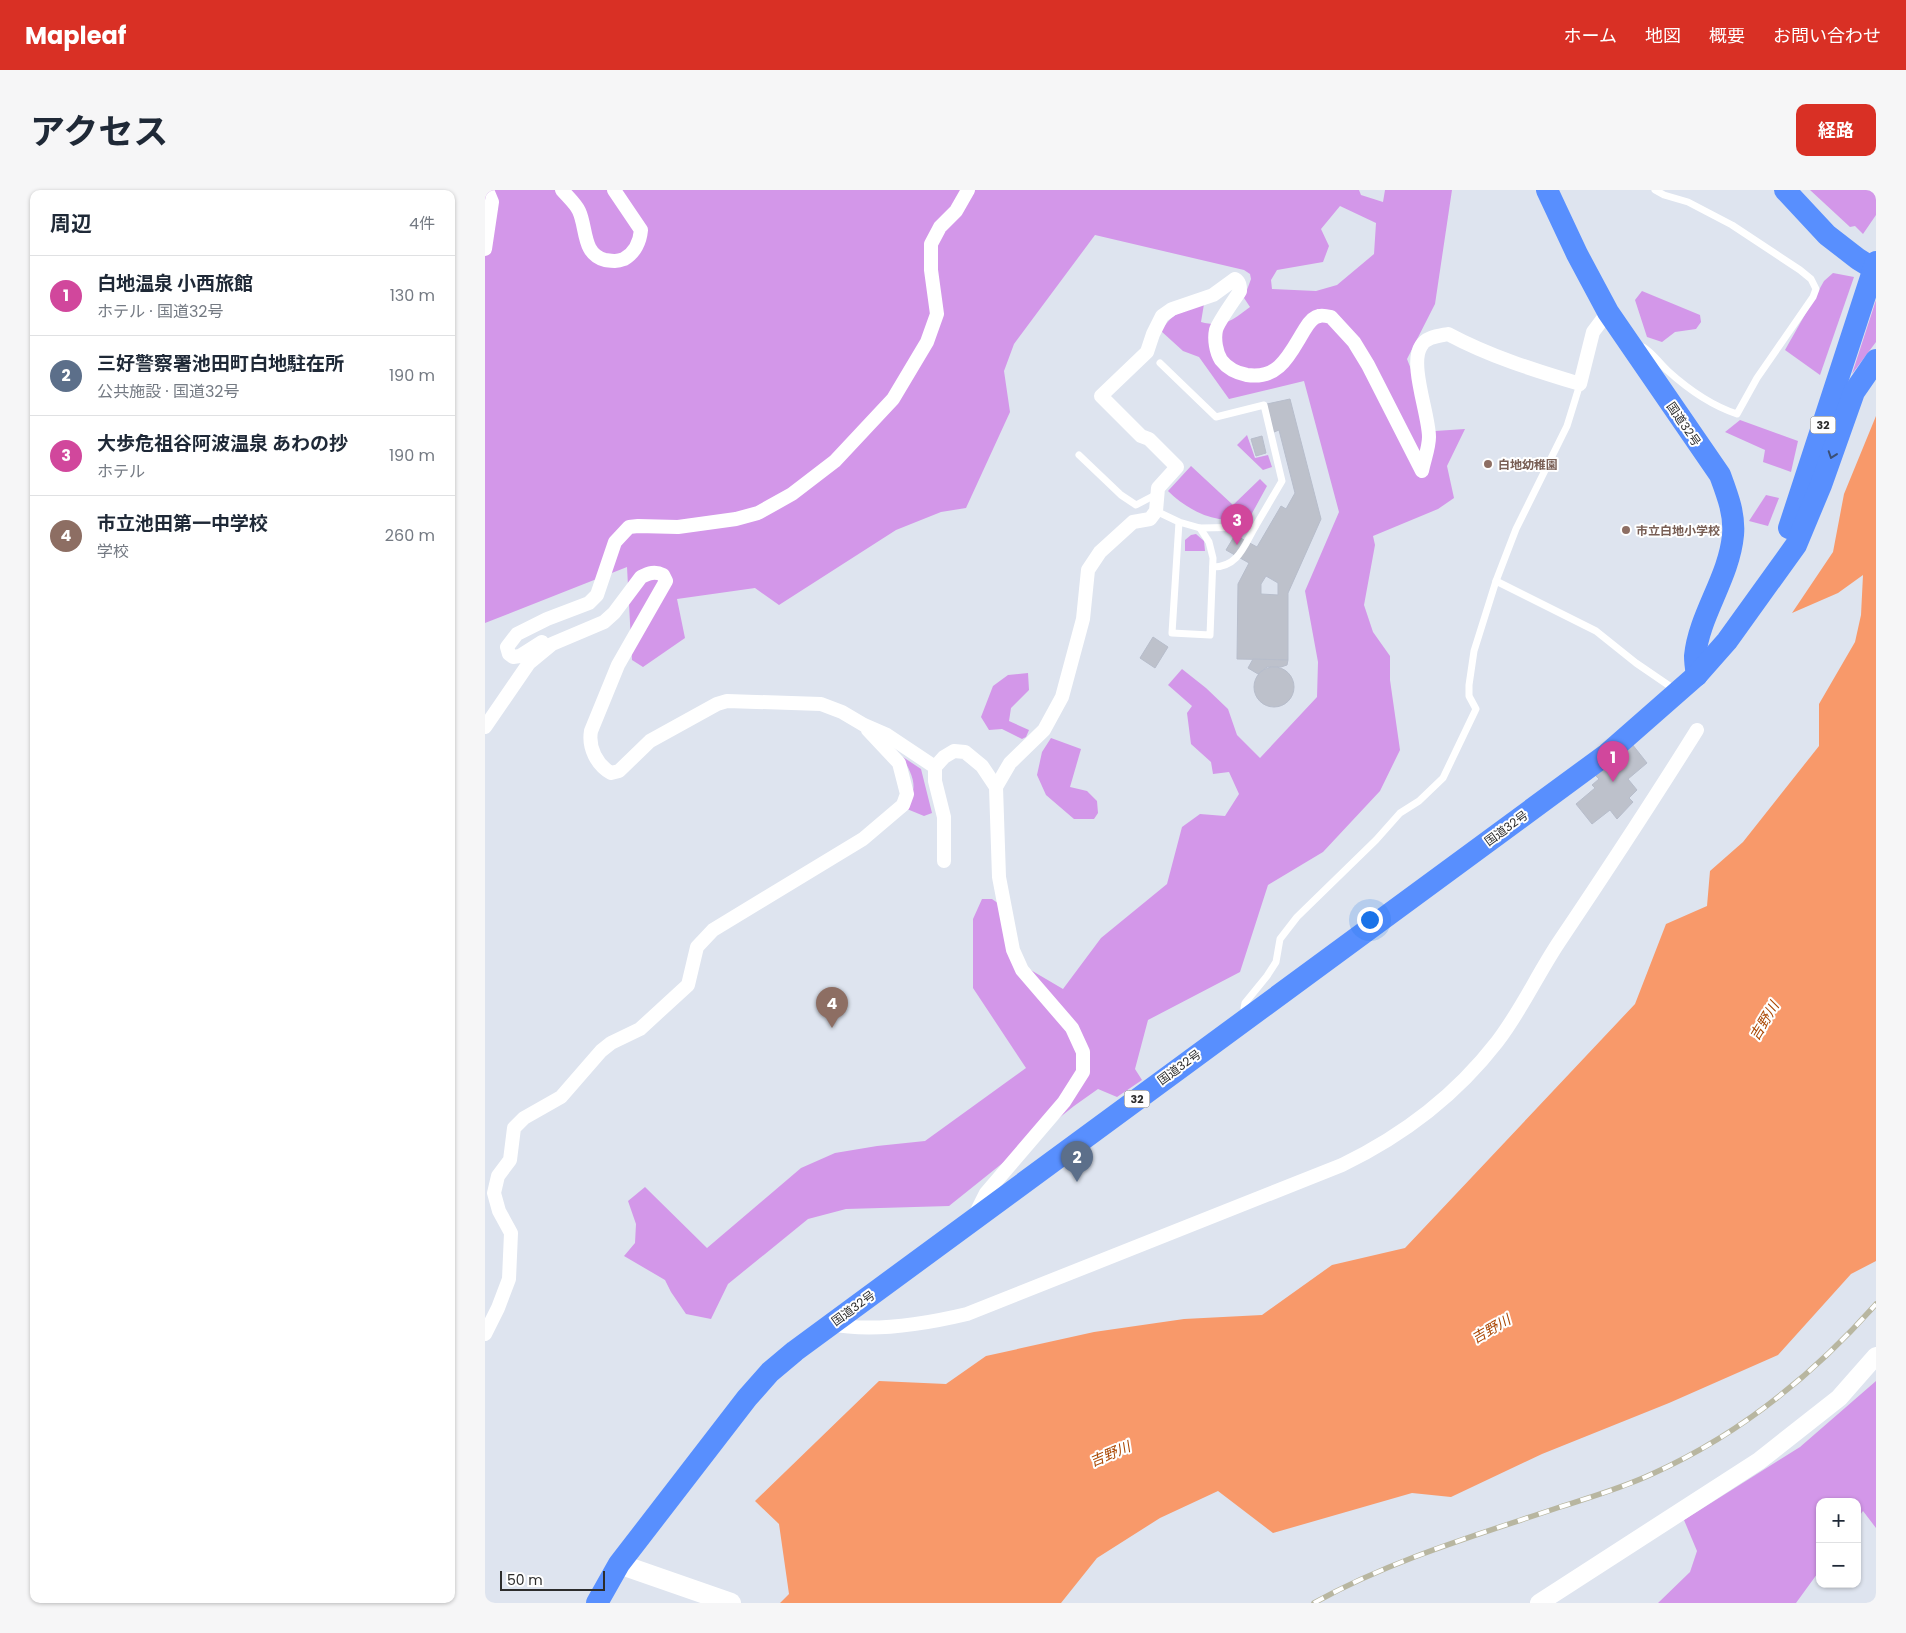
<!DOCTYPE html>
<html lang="ja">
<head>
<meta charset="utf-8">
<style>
	:root { --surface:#fff; --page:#f6f6f7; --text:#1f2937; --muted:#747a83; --line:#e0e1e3; --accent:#d93025 }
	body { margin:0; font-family:Poppins,"Noto Sans JP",sans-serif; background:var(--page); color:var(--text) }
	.controls { position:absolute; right:15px; bottom:15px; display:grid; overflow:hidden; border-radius:10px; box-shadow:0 1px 4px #0004 }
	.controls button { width:45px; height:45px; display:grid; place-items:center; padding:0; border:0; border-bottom:1px solid var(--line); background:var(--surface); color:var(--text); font:25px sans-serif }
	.scale { position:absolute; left:15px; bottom:12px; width:105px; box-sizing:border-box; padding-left:5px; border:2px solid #2c2c2c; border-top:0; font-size:14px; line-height:18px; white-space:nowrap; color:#2c2c2c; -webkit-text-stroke:4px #fff; paint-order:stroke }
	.you { position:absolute; left:884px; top:729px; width:18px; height:18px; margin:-12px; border:4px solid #fff; border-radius:50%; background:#1a73e8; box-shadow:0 0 0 8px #1a73e833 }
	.badge { display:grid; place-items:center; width:32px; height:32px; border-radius:50%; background:var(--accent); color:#fff; font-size:16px; font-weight:700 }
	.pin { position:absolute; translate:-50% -41px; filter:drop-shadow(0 1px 2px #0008) }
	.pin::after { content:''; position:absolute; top:26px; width:18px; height:15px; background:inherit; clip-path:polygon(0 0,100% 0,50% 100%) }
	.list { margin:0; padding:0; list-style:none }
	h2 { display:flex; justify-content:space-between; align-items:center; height:65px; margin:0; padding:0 20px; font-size:21px }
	h2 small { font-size:16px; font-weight:400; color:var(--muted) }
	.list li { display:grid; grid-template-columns:32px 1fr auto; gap:15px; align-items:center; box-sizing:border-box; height:80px; padding:0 20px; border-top:1px solid var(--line) }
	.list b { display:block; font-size:19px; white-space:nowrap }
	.list p { margin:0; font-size:16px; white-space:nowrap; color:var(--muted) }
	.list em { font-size:16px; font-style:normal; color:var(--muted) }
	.map { position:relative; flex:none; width:1391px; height:1413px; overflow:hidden; border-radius:10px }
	header { display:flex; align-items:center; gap:30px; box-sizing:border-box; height:70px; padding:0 25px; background:var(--accent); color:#fff }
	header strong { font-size:24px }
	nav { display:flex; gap:28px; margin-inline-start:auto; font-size:18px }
	.intro { display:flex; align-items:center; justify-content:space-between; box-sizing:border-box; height:120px; padding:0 30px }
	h1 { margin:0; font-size:35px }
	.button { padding:12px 22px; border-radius:10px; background:var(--accent); color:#fff; font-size:18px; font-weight:700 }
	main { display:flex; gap:30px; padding:0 30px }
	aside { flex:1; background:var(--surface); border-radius:10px; box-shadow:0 1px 4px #0004 }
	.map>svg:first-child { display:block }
</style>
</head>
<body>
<header>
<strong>Mapleaf</strong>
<nav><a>ホーム</a><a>地図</a><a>概要</a><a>お問い合わせ</a></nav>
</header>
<div class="intro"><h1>アクセス</h1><a class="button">経路</a></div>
<main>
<aside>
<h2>周辺<small>4件</small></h2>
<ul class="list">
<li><span class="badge" style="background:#d1479c">1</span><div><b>白地温泉 小西旅館</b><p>ホテル · 国道32号</p></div><em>130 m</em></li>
<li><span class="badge" style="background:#5c6f8a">2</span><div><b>三好警察署池田町白地駐在所</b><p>公共施設 · 国道32号</p></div><em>190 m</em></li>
<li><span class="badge" style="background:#d1479c">3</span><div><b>大歩危祖谷阿波温泉 あわの抄</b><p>ホテル</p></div><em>190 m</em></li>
<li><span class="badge" style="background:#8d6e63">4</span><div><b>市立池田第一中学校</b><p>学校</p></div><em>260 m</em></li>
</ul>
</aside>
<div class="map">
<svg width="1391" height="1413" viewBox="0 0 1391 1413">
	<rect width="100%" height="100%" fill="#dee4ef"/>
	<g fill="#d397e9" fill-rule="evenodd">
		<path d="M0,0H874L876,5L898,12L900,0H967L950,114L922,169L950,241L980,239L962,276L969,308L953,319L888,346L890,355L879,415L888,442L905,466V490L915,560L895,601L838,662L783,695L755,782L663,830L650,879L657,890L632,907L613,899L589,916L464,1016L361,1019L323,1029L243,1094L226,1129L201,1124L186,1102L180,1090L139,1066L150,1053L151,1034L143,1011L160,997L222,1058L316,978L350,963L392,956L440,951L541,878L488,798V729L497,709H507L517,716V736L544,779L578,799L616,748L682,694L697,637L715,624L740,626L754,604L744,582L728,584L726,572L706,554L702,523L707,516L683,495L697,479L721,498L743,519L752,545L775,568L832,507L833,472L820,401L854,322L819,191L744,209L714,167L698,161L676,141C689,121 698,121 719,114L716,132C739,138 748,130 765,117L759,108L766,89L765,84L759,80L610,45L529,154L519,181L525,222L481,318L456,322L411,340L294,415L270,398L192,409L200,448L158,477L147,470L142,377L0,433ZM855,16L891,33L889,64L852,95L831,101L787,99L786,90L792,80L838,72L844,56L836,39Z"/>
		<path d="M1325,0H1391V25L1378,44L1370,36L1365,37Z"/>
		<path d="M1348,83L1369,87L1335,185L1300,160L1339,91Z"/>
		<path d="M1157,101L1215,125L1216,132L1211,139L1190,142L1177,152L1162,147L1150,110Z"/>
		<path d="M1391,110V152L1367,184Z"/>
		<path d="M1255,230L1313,251L1306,282L1278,272L1280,260L1240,242Z"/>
		<path d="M762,245L770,268L783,265L787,277L778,280L752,255Z"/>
		<path d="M706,276L748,315L775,289L782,296L765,327C756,328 744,330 734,329C715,326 696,314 683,301Z"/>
		<path d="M1281,305L1294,308L1283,336L1264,331Z"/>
		<path d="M711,344L719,351L720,361H700V350L706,345Z"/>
		<path d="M543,483L544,500L526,518L524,531L544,540L541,547L537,549L517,539L504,540L496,527L508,496L523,485Z"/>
		<path d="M566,548L596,559L585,597L602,601L612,611L613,623L609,629H589L561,605L552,585L557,562Z"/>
		<path d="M418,567L436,579L447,623L439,626L422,619C433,594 429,590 418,567Z"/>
		<path d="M1391,1191V1338L1378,1321L1372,1329V1312H1335V1380L1311,1413H1173L1205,1382L1212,1361L1199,1330L1315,1257Z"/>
	</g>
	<path fill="#f8996a" d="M1391,226V1071L1366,1084L1293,1165L1184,1213L1057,1264L966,1307L927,1303L788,1343L733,1301L675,1328L612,1368L576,1413H295L304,1404L294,1334L270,1311L394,1191L461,1194L501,1166L609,1142L699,1129L777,1125L847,1075L920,1058L1150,814L1181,734L1222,716L1225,681L1258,652L1334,556V514L1370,452L1376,425L1378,385L1353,403L1307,423L1348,362L1359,304Z"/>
	<g fill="#bdc1cb" stroke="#b7bdcb" fill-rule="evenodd">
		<path d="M805,209L836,329L803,403V470L752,469L753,394L764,373L741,360L750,345L772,357L796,316L801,319L810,303L794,240L789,242L782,214ZM781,386L793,393V405L776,404V394Z"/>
		<path d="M777,246L781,263L771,266L766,249Z"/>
		<path d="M668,447L683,457L670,478L655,468Z"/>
		<path d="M768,469L803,470L802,475L796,477H782L773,484L763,478Z"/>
		<circle cx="789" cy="497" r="20"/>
		<path d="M1147,554L1162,573L1143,589L1152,600L1144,608L1148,612L1132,629L1125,620L1107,634L1091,614L1110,598L1107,595L1114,589L1110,585Z"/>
	</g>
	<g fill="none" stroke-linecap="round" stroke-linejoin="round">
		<g stroke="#fff" stroke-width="7">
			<path d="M1156,157H1158C1168,163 1174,173 1183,181C1204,200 1225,215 1252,224L1272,188L1328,107L1331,99L1326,89L1315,80L1247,35L1203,12L1179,5L1170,0"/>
			<path d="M675,173L731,227L779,215L797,291L770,337L715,338"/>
			<path d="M594,265L636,305L651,315L672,304"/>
			<path d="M671,321L694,332L715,338L724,352L728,368L725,445L687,443L694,332"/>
			<path d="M728,377C753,377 759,356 770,337"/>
			<path d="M1011,391L1111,441L1151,473L1189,499"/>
			<path d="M763,824L759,818L760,813L782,786L791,772L795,749L812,727L891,650L915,623L934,611L958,588L991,519L984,506V495L989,461L1011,391L1031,339L1082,236L1095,194"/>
		</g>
		<g stroke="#fff" stroke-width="14">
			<path d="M77,0C82,6 91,14 94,21C102,38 97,64 120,70C127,71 131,72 139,69C150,63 155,51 156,40L129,0"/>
			<path d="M0,59L7,12L2,0"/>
			<path d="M57,452L35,466L28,467L24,464L22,457L32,444L62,429L104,413L112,405L130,352L144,337L153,336L193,337L251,329L273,323L307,304L350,271L408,209L442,152L452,124L446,80V54L455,37L471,21L483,0"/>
			<path d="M0,537L44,473L67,454L119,432L129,423L156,387C164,383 170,381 178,385L181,391L133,475L106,541C103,558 112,575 126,583L134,581L165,551L232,514L242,511L336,514L357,522L379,535L402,545L450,577V591L459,627V671"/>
			<path d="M450,577L459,567L469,561L480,562L497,576L511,597L514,687L528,760L537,780L587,838L598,862V882L579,912L501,1003L490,1025"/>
			<path d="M511,597L525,573L559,540L577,507L598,429L603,380L615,362L648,332L665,329L671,321L673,298L692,277L664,249L656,246L616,206L662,162L668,144L677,126L687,119L728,105L750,89C755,92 755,96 755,101C750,109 733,132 731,140C729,149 731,162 736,170C743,179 751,183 762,185C795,190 805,163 820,139C823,134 828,127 834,126C837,125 842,126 846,127L869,152L883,175L937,281C939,270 944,258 944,247C944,225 924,174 936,156C941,147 953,146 963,144C1006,167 1049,180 1095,194L1108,142L1123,122"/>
			<path d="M346,1134C388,1143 440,1134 482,1124L857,975C917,946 971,905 1012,852C1036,821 1052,785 1074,752C1121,682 1167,612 1212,540"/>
			<path d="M0,1144L13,1118L24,1089L26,1043L14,1021L9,1003L13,986L25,970L29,938L39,928L76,907L116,861L126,853L155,839L203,795L212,757L228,740L378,649L418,615L422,604L414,573L383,540"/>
		</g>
		<path stroke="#fff" stroke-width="18" d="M1054,1413L1274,1271L1354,1208L1391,1166"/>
		<path stroke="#fff" stroke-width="20" d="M134,1374L246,1413"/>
		<g stroke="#588ffe" stroke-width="22">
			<path d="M1062,0L1092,64L1123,122L1235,285C1242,304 1250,324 1248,345C1244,388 1214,425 1210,466C1210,472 1211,479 1212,485"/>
			<path d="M1300,0L1342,45L1373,69L1391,80"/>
			<path d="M1304,338L1391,72"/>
			<path d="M112,1413L134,1374L262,1208L285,1182L310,1161L1122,564L1212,485L1242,451L1311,355L1336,295L1369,202L1391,170"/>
		</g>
		<defs>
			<path id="rail" d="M829,1413C906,1370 992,1345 1075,1317C1106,1307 1137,1298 1167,1284C1254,1245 1328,1185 1391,1114"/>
		</defs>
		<use href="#rail" stroke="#b8b6a0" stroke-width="5.5"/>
		<use href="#rail" stroke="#fff" stroke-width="4" stroke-dasharray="11" stroke-linecap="butt"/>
	</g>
	<defs><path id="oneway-chevron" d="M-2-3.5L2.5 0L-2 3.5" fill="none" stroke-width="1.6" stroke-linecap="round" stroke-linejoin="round" transform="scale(1.25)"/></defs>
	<use stroke="#3b4f76" href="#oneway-chevron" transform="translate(1347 265) rotate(109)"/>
	<g fill="#8d6e63" stroke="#fff" stroke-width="2">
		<circle cx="1003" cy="274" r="5"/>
		<circle cx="1141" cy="340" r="5"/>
	</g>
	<g text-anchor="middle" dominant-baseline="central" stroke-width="4" stroke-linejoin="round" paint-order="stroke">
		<g fill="#fff" stroke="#6b6b6b" stroke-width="1">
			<rect x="1325.5" y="226.5" width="25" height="17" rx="4"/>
			<rect x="639.5" y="900.5" width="25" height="17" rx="4"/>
		</g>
		<g font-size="11" font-weight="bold" fill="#2c2c2c">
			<text x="1338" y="235">32</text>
			<text x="652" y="909">32</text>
		</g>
		<g font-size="12" fill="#2c2c2c" stroke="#fff">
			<text transform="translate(1199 234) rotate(56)">国道32号</text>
			<text transform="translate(1021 638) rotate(-36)">国道32号</text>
			<text transform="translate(694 877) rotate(-36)">国道32号</text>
			<text transform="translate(368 1118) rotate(-36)">国道32号</text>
		</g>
		<g font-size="12" font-weight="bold" fill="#785e54" stroke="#fff" text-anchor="start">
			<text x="1013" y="274">白地幼稚園</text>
			<text x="1151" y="340">市立白地小学校</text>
		</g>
		<g font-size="14" font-style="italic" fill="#aa4703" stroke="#fff">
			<text transform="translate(1279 831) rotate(-59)">吉野川</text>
			<text transform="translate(1006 1139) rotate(-30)">吉野川</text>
			<text transform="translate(625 1264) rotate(-23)">吉野川</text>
		</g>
	</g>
</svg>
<div class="controls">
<button>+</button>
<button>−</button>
</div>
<div class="scale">50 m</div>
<div class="you"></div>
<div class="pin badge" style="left:1128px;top:592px;background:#d1479c">1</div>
<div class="pin badge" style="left:592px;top:992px;background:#5c6f8a">2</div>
<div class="pin badge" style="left:752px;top:355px;background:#d1479c">3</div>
<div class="pin badge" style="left:347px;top:838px;background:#8d6e63">4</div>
</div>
</main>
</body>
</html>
